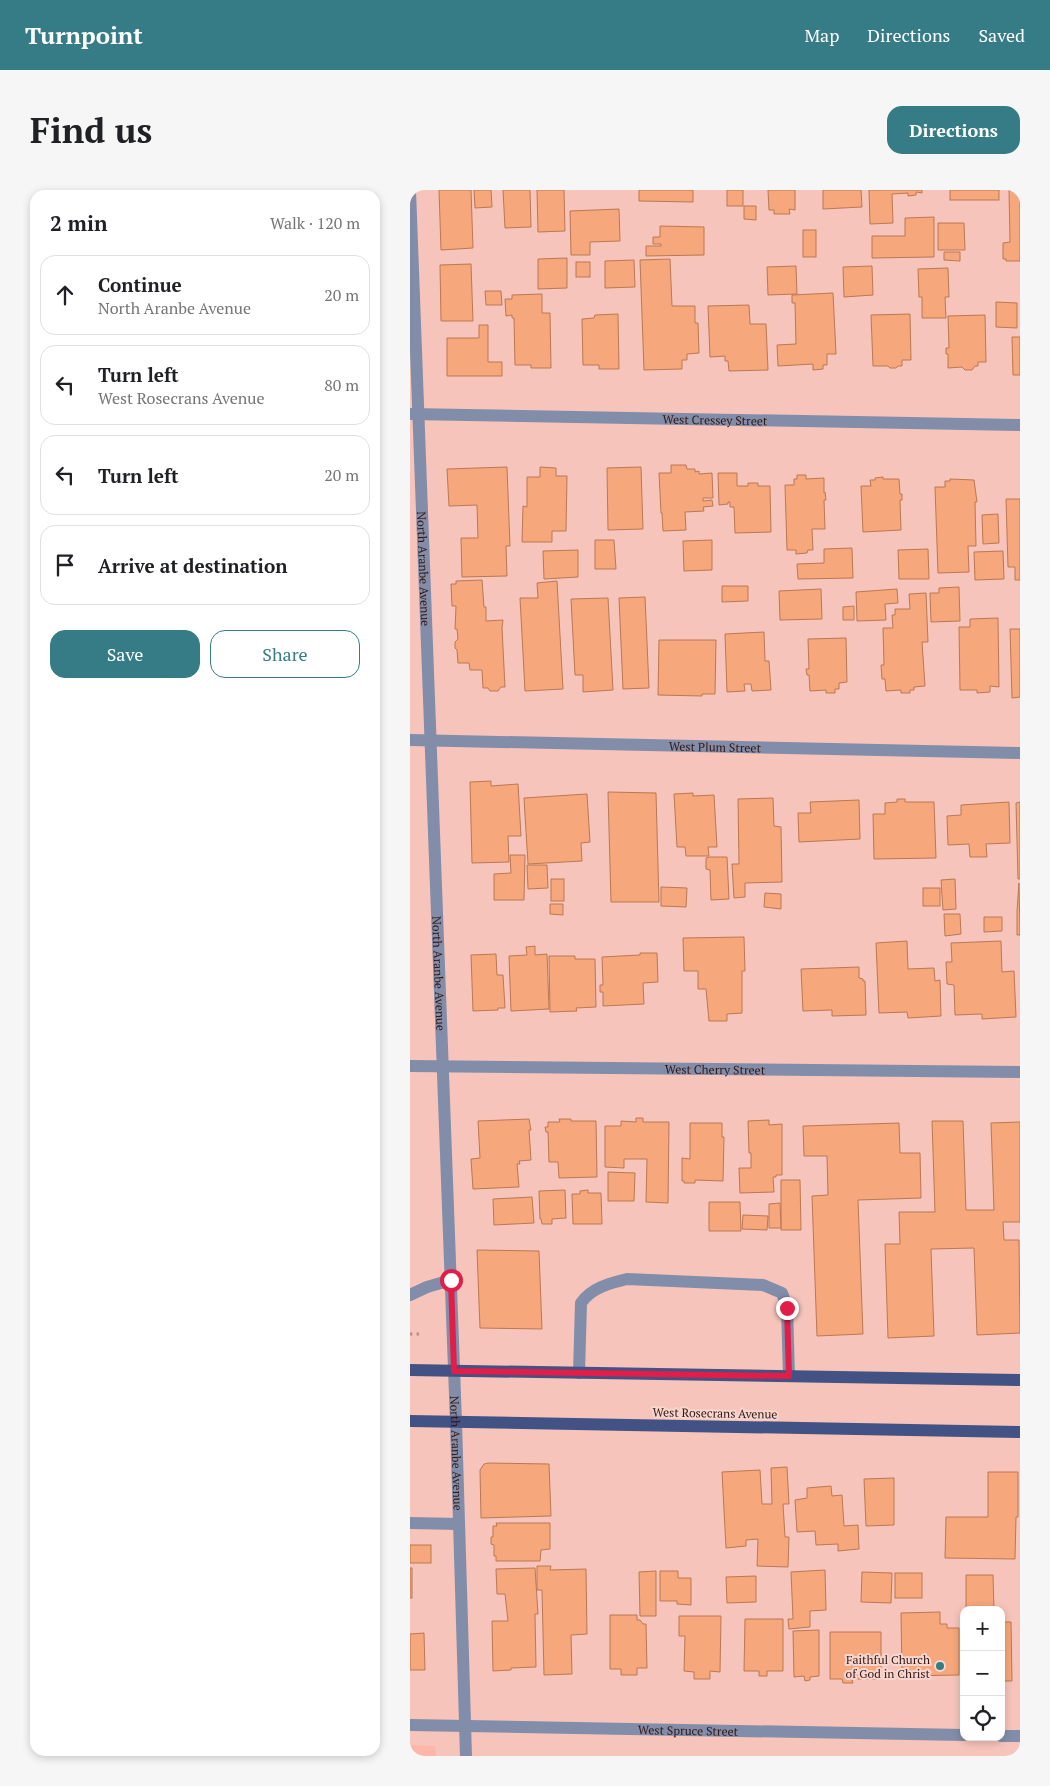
<!DOCTYPE html>
<html lang="en">
<head>
<meta charset="utf-8">
<style>
	:root { --surface:#fff; --page:#f6f6f6; --text:#202124; --muted:#757577; --line:#e0e0e0; --accent:#357c87 }
	body { margin:0; font-family:"PT Serif",serif; background:var(--page); color:var(--text) }
	.controls { position:absolute; right:15px; bottom:15px; display:grid; overflow:hidden; border-radius:10px; box-shadow:0 2px 8px #0003 }
	.controls button { width:45px; height:45px; display:grid; place-items:center; padding:0; border:0; border-bottom:1px solid var(--line); background:var(--surface); color:var(--text); font:25px sans-serif }
	.stop { position:absolute; width:15px; height:15px; margin:-11px; border:4px solid #e11d48; border-radius:50%; background:#fff }
	.stop.end { background:#e11d48; border-color:#fff; box-shadow:0 1px 5px #0008 }
	.list { margin:0; padding:0; list-style:none }
	h2 { display:flex; justify-content:space-between; align-items:center; height:65px; margin:0; padding:0 20px; font-size:21px }
	h2 small { font-size:16px; font-weight:400; color:var(--muted) }
	.list li { display:grid; grid-template-columns:32px 1fr auto; gap:15px; align-items:center; box-sizing:border-box; height:80px; margin:0 10px 10px; padding:0 10px; border:1px solid var(--line); border-radius:15px }
	.list b { display:block; font-size:19px; white-space:nowrap }
	.list p { margin:0; font-size:16px; white-space:nowrap; color:var(--muted) }
	.list em { font-size:16px; font-style:normal; color:var(--muted) }
	.actions { display:flex; gap:10px; padding:15px 20px }
	.actions a { flex:1; padding:11px 0; border:1px solid var(--accent); border-radius:15px; text-align:center; font-size:18px; color:var(--accent) }
	.actions .main { background:var(--accent); color:#fff }
	.icon { flex:none; width:28px; height:28px; fill:none; stroke:currentColor; stroke-width:2; stroke-linecap:round; stroke-linejoin:round }
	.map { position:relative; flex:none; width:610px; height:1566px; overflow:hidden; border-radius:15px }
	header { display:flex; align-items:center; gap:30px; box-sizing:border-box; height:70px; padding:0 25px; background:var(--accent); color:#fff }
	header strong { font-size:24px }
	nav { display:flex; gap:28px; margin-inline-start:auto; font-size:18px }
	.intro { display:flex; align-items:center; justify-content:space-between; box-sizing:border-box; height:120px; padding:0 30px }
	h1 { margin:0; font-size:35px }
	.button { padding:12px 22px; border-radius:15px; background:var(--accent); color:#fff; font-size:18px; font-weight:700 }
	main { display:flex; gap:30px; padding:0 30px }
	aside { flex:1; background:var(--surface); border-radius:15px; box-shadow:0 2px 8px #0003 }
	.map>svg:first-child { display:block }
</style>
</head>
<body>
<header>
<strong>Turnpoint</strong>
<nav><a>Map</a><a>Directions</a><a>Saved</a></nav>
</header>
<div class="intro"><h1>Find us</h1><a class="button">Directions</a></div>
<main>
<aside>
<h2>2 min<small>Walk · 120 m</small></h2>
<ul class="list">
<li><svg class="icon" aria-label="ahead" viewBox="0 0 24 24"><path d="M12 20V5M6 11l6-6 6 6"/></svg><div><b>Continue</b><p>North Aranbe Avenue</p></div><em>20 m</em></li>
<li><svg class="icon" aria-label="left" viewBox="0 0 24 24"><path d="M17 20v-9H6M10 6l-5 5 5 5"/></svg><div><b>Turn left</b><p>West Rosecrans Avenue</p></div><em>80 m</em></li>
<li><svg class="icon" aria-label="left" viewBox="0 0 24 24"><path d="M17 20v-9H6M10 6l-5 5 5 5"/></svg><div><b>Turn left</b></div><em>20 m</em></li>
<li><svg class="icon" aria-label="arrive" viewBox="0 0 24 24"><path d="M6 21V4h12l-3 4 3 4H6"/></svg><div><b>Arrive at destination</b></div></li>
</ul>
<div class="actions"><a class="main">Save</a><a>Share</a></div>
</aside>
<div class="map">
<svg width="610" height="1566" viewBox="0 0 610 1566">
	<rect width="100%" height="100%" fill="#f6c4bb"/>
	<path fill="#ffb6aa" d="M0,1555L25,1556L26,1566H0Z"/>
	<g fill="#f6a77b" stroke="#bb7853">
		<path d="M29,0H61L63,58L31,60Z"/>
		<path d="M64,0H81L82,17L65,18Z"/>
		<path d="M93,0H120L121,37L95,38Z"/>
		<path d="M127,0H154L155,41L128,42Z"/>
		<path d="M229,0H283V12L229,11Z"/>
		<rect x="317" y="0" width="16" height="16"/>
		<path d="M358,0H385V20L379,19L380,24H364V20H359Z"/>
		<path d="M413,0H451L452,17L413,19Z"/>
		<path d="M459,0H512V3L506,2V5L498,6V3L482,4L483,33L460,34Z"/>
		<rect x="540" y="0" width="49" height="10"/>
		<path d="M599,0H610V71H596V69H593V53L600,52Z"/>
		<path d="M334,16H346V30L334,29Z"/>
		<path d="M209,19L210,51L180,52V65H161L160,21Z"/>
		<path d="M524,27V67L462,68V46H495V28Z"/>
		<path d="M528,33H554L555,60H528Z"/>
		<path d="M250,36L294,37V65L236,66V56H251V54H243V47H250Z"/>
		<rect x="393" y="40" width="13" height="27"/>
		<path d="M534,62H550V71L534,70Z"/>
		<path d="M157,68V98L128,99V69Z"/>
		<path d="M260,69L262,116H285V133H288L289,163L277,164V170H272V179L234,180L230,70Z"/>
		<path d="M224,70L225,97L195,98V71Z"/>
		<rect x="166" y="72" width="14" height="15"/>
		<path d="M61,74L63,131H31L30,75Z"/>
		<path d="M386,76L387,104L358,105L357,77Z"/>
		<path d="M462,76L463,105L434,107L433,77Z"/>
		<path d="M538,78L539,107H535L536,128H512V107H509L508,79Z"/>
		<path d="M75,101H91L92,115H76Z"/>
		<path d="M423,103L426,164H417V175H413V179L403,180V174L368,176L367,155L386,154L385,113H382V105Z"/>
		<path d="M132,104V123H140L141,178H121V175H105L104,128H102V125L96,126L95,109H102V105Z"/>
		<path d="M586,112L607,113V138L586,137Z"/>
		<path d="M339,115L340,134H356L358,180L319,181L318,171H315V166L300,167L298,116Z"/>
		<path d="M208,124L209,179H189V175H173L172,129L184,128L185,125Z"/>
		<path d="M500,124L501,170H492V176H488L486,178H480L478,176H463L461,125Z"/>
		<path d="M575,125L576,172H568V176H565L562,180H555L552,177L538,178V164H536V158H539L538,126Z"/>
		<path d="M69,135H78V172H92V186H37V148H69Z"/>
		<path d="M602,147H610V185H603Z"/>
		<path d="M261,275H276L277,279H285V282L289,281V284L302,283L303,308H293V311L302,310L303,316L293,317L294,321L275,322L276,340L253,341L252,323H251L249,283H261Z"/>
		<path d="M97,277L100,356H96L97,386L52,387L51,348H68L67,315L39,316L37,279Z"/>
		<path d="M130,277L146,278V286H157L156,341H142V352H112L113,316L117,317V287H130Z"/>
		<path d="M231,277L233,339L198,340L197,278Z"/>
		<path d="M308,283H327V296H338V293H348V296H360L361,342L325,343L324,317H320V312H318V314L309,315Z"/>
		<path d="M387,285H396V289L414,288V303L415,302L416,310H414L415,339H402L403,360H398L397,363L386,364V360H377L375,295H384V289H387Z"/>
		<path d="M473,287V289H489L490,304H492V310H490L491,340L453,342L451,296H461L460,290H465V288Z"/>
		<path d="M540,289L564,290L567,312H565L566,356H558L559,382L528,383L525,297H535V291H540Z"/>
		<path d="M596,309H610V390H605V377H598Z"/>
		<path d="M588,324L589,353L573,354L572,325Z"/>
		<path d="M185,350H204L206,379H185Z"/>
		<path d="M302,350V380L274,381L273,351Z"/>
		<path d="M442,358L443,388L388,389L387,374L414,373V359Z"/>
		<path d="M518,359L519,389H489L488,360Z"/>
		<path d="M168,360V387L134,389L133,361Z"/>
		<path d="M593,361L594,389L565,390L564,362Z"/>
		<path d="M72,390L74,417H76V431L93,430L92,438L95,497H91L88,501H80L78,498H73L72,480H60L59,473H48L47,460L45,458V452L48,449L47,439H45L46,416H42L41,394H46V391Z"/>
		<path d="M147,391L153,499L115,501L110,408H128L127,393Z"/>
		<path d="M312,396H338V411L312,412Z"/>
		<path d="M549,397L550,431L521,432L520,403H529V398Z"/>
		<path d="M411,399L412,429L370,430L369,401Z"/>
		<path d="M487,399L488,413L475,414L476,430L447,431L446,402Z"/>
		<path d="M516,403L518,452H512L515,496L504,497V500H500V503H491V500L476,501L475,489H472L471,475H474L473,438H483L482,425H485V419H500L499,404Z"/>
		<path d="M235,407L239,498L213,499L209,408Z"/>
		<path d="M198,408L203,500L173,502V485H165L161,409Z"/>
		<path d="M444,416V430H433V417Z"/>
		<path d="M588,428L589,497L580,496V502L567,503V500H550L549,437H560V429Z"/>
		<path d="M600,439H610V507L602,508Z"/>
		<path d="M354,442L355,471H359L361,500L342,501L341,494H334L335,501L317,502L315,444Z"/>
		<path d="M436,448L437,492L429,493V499H425V503H416V500L400,501L399,485H397L396,479H399L398,449Z"/>
		<path d="M249,450H306L305,504H292V506L248,505Z"/>
		<path d="M81,591V596L108,594L111,646H98L99,672L62,673L60,592Z"/>
		<path d="M198,602L246,603L249,712H201Z"/>
		<path d="M283,603V606L304,605L307,657H298L299,666H276L275,657H267L264,604Z"/>
		<path d="M177,604L180,652L171,653L172,671L118,674L114,608Z"/>
		<path d="M363,608L364,636L371,637L372,692L335,693V707L324,708L322,674H329L328,609Z"/>
		<path d="M487,609H495V612H524L526,668L464,669L463,624H475V613L487,612Z"/>
		<path d="M449,610L450,649L389,652L388,623H401L400,612Z"/>
		<path d="M599,612L600,653L576,654L577,667H560L559,654L538,655L537,626L551,625V615Z"/>
		<path d="M610,612V689H608L606,613Z"/>
		<path d="M100,665H115L114,710H84V684L101,683Z"/>
		<path d="M299,667H317L319,709L301,710L300,680L296,679V668Z"/>
		<path d="M117,675H137L138,698L118,699Z"/>
		<rect x="141" y="689" width="13" height="22"/>
		<path d="M545,689L546,719L533,720L531,690Z"/>
		<path d="M609,693L610,745H607V721Z"/>
		<path d="M251,697L277,698L276,717L251,716Z"/>
		<rect x="513" y="698" width="17" height="18"/>
		<path d="M355,703L371,704V719L354,717Z"/>
		<path d="M140,714H153V725L140,724Z"/>
		<path d="M534,724H550L551,744L535,746Z"/>
		<path d="M574,727H592V741L574,742Z"/>
		<path d="M334,747L335,781H332V823L317,824V831H299L296,799H288V781H274L273,748Z"/>
		<path d="M497,751L498,779L524,778L525,791L530,790L531,826L498,828L497,822L469,823L466,753Z"/>
		<path d="M591,751L592,782L604,781L606,827L572,829V824L545,825L544,795L537,794L536,772H542L541,753Z"/>
		<path d="M125,756V765L137,764L139,819L101,821L99,766L117,765L116,757Z"/>
		<path d="M230,763H247L248,792L233,793L234,814L193,816V802H190V795H193L192,767L230,765Z"/>
		<path d="M86,764L87,785H93L95,818H88V820L63,821L61,765Z"/>
		<path d="M139,766H165V769H185L186,817L166,818L167,821L140,822Z"/>
		<path d="M449,777V788L453,789V791H455L456,825L422,826V820L393,821L391,779Z"/>
		<path d="M226,928H233V932H259L258,1013L236,1012L237,969H214V978L195,977V936H211V931L226,932Z"/>
		<path d="M119,929L121,940H119L121,970L109,971L110,974H107L109,997L63,999L61,969L70,968L68,931Z"/>
		<path d="M149,929H161V931H186L187,987L149,988L148,972H139L138,942H136L135,937H138V932H150Z"/>
		<path d="M359,930V935L372,934V985H366V987H363L364,1002L330,1003L329,978H341V963H339L338,931Z"/>
		<path d="M522,931H553L556,1020H584L581,933L610,932V1032H593L594,1050H609L610,1143L567,1145L564,1058L521,1059L524,1146L478,1148L475,1054H490L489,1022H525Z"/>
		<path d="M280,933H312V947H314L313,991L285,990V993H274V991H272V968L280,969Z"/>
		<path d="M489,933L490,963H510L511,1008L448,1010L453,1144L407,1146L402,1006L418,1005L417,966H394L393,936Z"/>
		<path d="M198,982L225,983L224,1011H198Z"/>
		<path d="M371,990H390L391,1040H371Z"/>
		<path d="M155,1000L156,1028L142,1029V1034H132L131,1029H130L129,1001Z"/>
		<path d="M178,1000V1003H191L192,1034H163L162,1004H170V1001Z"/>
		<path d="M122,1007L124,1033L84,1035L83,1009Z"/>
		<path d="M299,1012H330L331,1041H299Z"/>
		<path d="M370,1013L371,1038H359V1014Z"/>
		<path d="M333,1025L358,1026L357,1040L332,1039Z"/>
		<path d="M67,1060L129,1061L132,1139L70,1138Z"/>
		<path d="M78,1273L139,1274L141,1326L71,1328L70,1280L74,1274Z"/>
		<path d="M377,1277L379,1314H373L375,1347H379L378,1377L347,1376L348,1349L336,1350V1356L316,1358L312,1282L350,1280L352,1314H362L361,1278Z"/>
		<path d="M578,1282H608V1327H606L605,1369L535,1368L536,1327H578Z"/>
		<path d="M484,1288V1335L456,1336L454,1289Z"/>
		<path d="M421,1296L422,1306L432,1305L434,1336L448,1335L449,1359L428,1361V1354L406,1355L405,1341L387,1342L385,1310L397,1308V1298Z"/>
		<path d="M86,1333H140V1359L131,1360L130,1371H86V1366H84V1355L81,1354V1347H83V1336H87Z"/>
		<rect x="0" y="1355" width="21" height="18"/>
		<path d="M127,1376H141L140,1380L176,1379L177,1444L161,1445L162,1484L134,1485L132,1400H127Z"/>
		<rect x="0" y="1378" width="2" height="30"/>
		<path d="M125,1378L128,1424H125L126,1477L101,1478V1480L83,1481L82,1431H98L95,1404H87L86,1379Z"/>
		<path d="M415,1380L416,1420L400,1421V1437L379,1439L378,1429H383L381,1382Z"/>
		<path d="M246,1381V1426H230L229,1382Z"/>
		<path d="M250,1381H268V1388H281V1415L267,1414V1411H250Z"/>
		<path d="M452,1382L482,1383L481,1413L451,1412Z"/>
		<rect x="485" y="1383" width="27" height="25"/>
		<path d="M556,1385H583L584,1420H556Z"/>
		<path d="M346,1386V1412L317,1413L316,1387Z"/>
		<path d="M530,1422V1434H537V1438H549V1485L492,1486L491,1423Z"/>
		<path d="M200,1425H227V1430H230L233,1434H236L237,1478H227V1485H211V1479H200Z"/>
		<path d="M269,1426H311L310,1482L300,1481V1489H284V1482L274,1481L275,1446H269Z"/>
		<path d="M335,1429H373V1481H357V1486H349V1481H334Z"/>
		<path d="M591,1432H601L602,1491H591Z"/>
		<path d="M409,1440V1486L400,1487V1490L395,1491L394,1486L384,1487L383,1441Z"/>
		<path d="M420,1442H471V1489H442L443,1493H433L432,1489H420Z"/>
		<path d="M14,1443L15,1480H0V1444Z"/>
	</g>
	<g fill="none" stroke-linecap="round" stroke-linejoin="round">
		<path stroke="#bb8f87" stroke-width="3" stroke-dasharray="2.5 4" stroke-linecap="butt" d="M0,1144H13"/>
		<g stroke="#828da9" stroke-width="12">
			<path id="s1" d="M0,0L46,1232L56,1566"/>
			<path id="s2" d="M0,224L610,235"/>
			<path id="s3" d="M0,550L610,563"/>
			<path id="s4" d="M0,876L610,882"/>
			<path d="M0,1105L17,1097L41,1090"/>
			<path d="M169,1183L171,1113C181,1098 200,1093 217,1089L353,1095L372,1103L377,1117L379,1186"/>
			<path d="M0,1333L49,1334"/>
			<path id="s5" d="M0,1535L554,1545"/>
			<path d="M591,1546H610"/>
		</g>
		<g stroke="#425284" stroke-width="12">
			<path d="M0,1180L610,1190"/>
			<path d="M0,1231L610,1242"/>
		</g>
	</g>
	<g fill="none" stroke-linecap="round" stroke-linejoin="round">
		<path stroke="#e11d48" stroke-width="6" d="M41,1090L44,1181L379,1186L377,1118"/>
	</g>
	<circle fill="#357c87" stroke="#f8d6d0" stroke-width="2" cx="530" cy="1476" r="5"/>
	<g text-anchor="middle" dominant-baseline="central" stroke-width="4" stroke-linejoin="round" paint-order="stroke">
		<g font-size="12" fill="#351712" stroke="#f8d6d0">
			<text stroke="none"><textPath href="#s2" startOffset="305">West Cressey Street</textPath></text>
			<text stroke="none"><textPath href="#s1" startOffset="379">North Aranbe Avenue</textPath></text>
			<text stroke="none"><textPath href="#s3" startOffset="305">West Plum Street</textPath></text>
			<text stroke="none"><textPath href="#s1" startOffset="784">North Aranbe Avenue</textPath></text>
			<text stroke="none"><textPath href="#s4" startOffset="305">West Cherry Street</textPath></text>
			<text transform="translate(305 1223) rotate(1)">West Rosecrans Avenue</text>
			<text stroke="none"><textPath href="#s1" startOffset="1264">North Aranbe Avenue</textPath></text>
			<text stroke="none"><textPath href="#s5" startOffset="278">West Spruce Street</textPath></text>
		</g>
		<g font-size="12" fill="#351712" stroke="#f8d6d0" text-anchor="end">
			<text x="520" y="1469">Faithful Church<tspan x="520" dy="14">of God in Christ</tspan></text>
		</g>
	</g>
</svg>
<div class="controls">
<button>+</button>
<button>−</button>
<button><svg class="icon" aria-label="locate" viewBox="0 0 24 24"><circle cx="12" cy="12" r="6"/><path d="M12 2v4M12 18v4M2 12h4M18 12h4"/></svg></button>
</div>
<div class="stop" style="left:41px;top:1090px"></div>
<div class="stop end" style="left:377px;top:1118px"></div>
</div>
</main>
</body>
</html>
